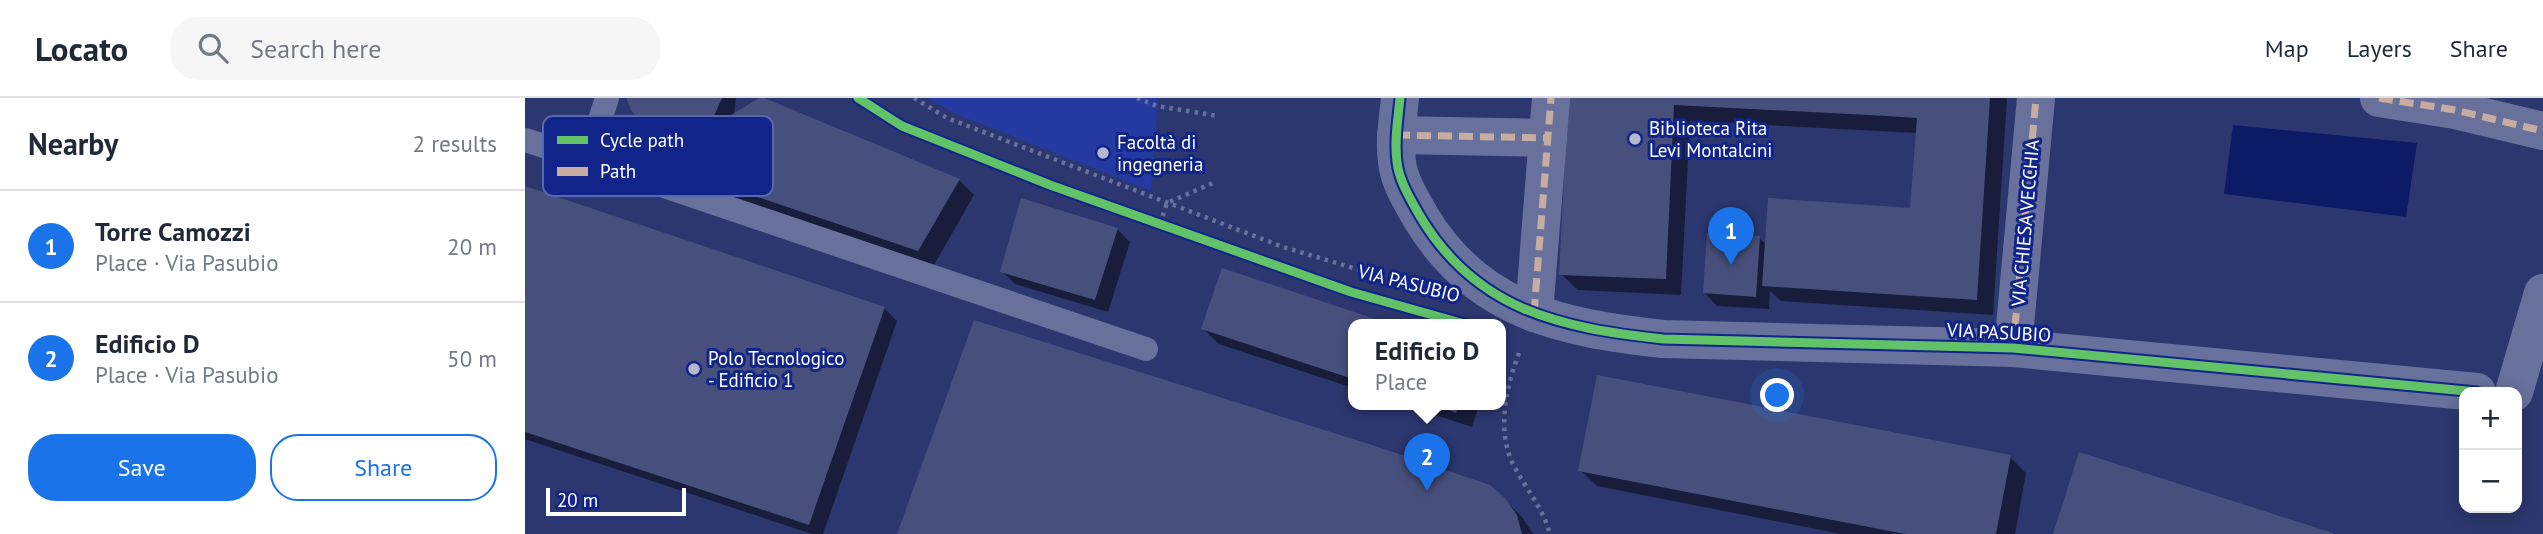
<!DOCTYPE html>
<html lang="en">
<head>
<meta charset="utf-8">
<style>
	:root { --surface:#fff; --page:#f6f6f7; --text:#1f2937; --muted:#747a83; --line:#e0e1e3; --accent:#1a73e8 }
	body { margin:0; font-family:"PT Sans",sans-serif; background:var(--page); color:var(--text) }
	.controls { position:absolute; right:21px; bottom:21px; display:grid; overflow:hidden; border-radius:14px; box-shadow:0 4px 18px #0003 }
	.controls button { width:63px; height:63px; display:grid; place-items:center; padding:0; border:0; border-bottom:2px solid var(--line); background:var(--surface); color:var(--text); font:35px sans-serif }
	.scale { position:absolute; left:21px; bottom:18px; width:140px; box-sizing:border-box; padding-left:7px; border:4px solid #fff; border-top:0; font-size:19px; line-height:24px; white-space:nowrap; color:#fff; -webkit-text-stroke:5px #11248a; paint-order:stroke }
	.you { position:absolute; left:1253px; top:298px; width:24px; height:24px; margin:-18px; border:5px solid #fff; border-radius:50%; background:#1a73e8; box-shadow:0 0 0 10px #1a73e833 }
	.badge { display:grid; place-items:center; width:46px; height:46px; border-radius:50%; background:var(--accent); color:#fff; font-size:23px; font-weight:700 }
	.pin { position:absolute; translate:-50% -58px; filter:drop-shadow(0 2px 4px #0008) }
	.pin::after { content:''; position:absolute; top:37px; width:24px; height:21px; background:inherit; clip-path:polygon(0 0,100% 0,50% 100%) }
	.popup { position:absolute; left:823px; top:221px; width:158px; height:91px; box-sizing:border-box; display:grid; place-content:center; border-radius:14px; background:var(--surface); filter:drop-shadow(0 2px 5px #0005); font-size:23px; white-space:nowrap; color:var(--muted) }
	.popup b { font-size:26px; color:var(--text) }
	.popup::after { content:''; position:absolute; left:50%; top:100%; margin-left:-14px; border:14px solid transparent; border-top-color:var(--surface) }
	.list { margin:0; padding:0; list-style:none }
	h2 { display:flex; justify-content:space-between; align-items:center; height:91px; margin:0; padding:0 28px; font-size:30px }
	h2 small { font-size:23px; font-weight:400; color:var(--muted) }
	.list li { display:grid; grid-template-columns:46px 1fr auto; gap:21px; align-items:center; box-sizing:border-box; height:112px; padding:0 28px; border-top:2px solid var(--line) }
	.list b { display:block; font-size:26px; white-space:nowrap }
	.list p { margin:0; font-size:23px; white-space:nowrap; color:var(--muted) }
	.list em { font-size:23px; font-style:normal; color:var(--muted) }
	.actions { display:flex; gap:14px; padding:21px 28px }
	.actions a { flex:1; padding:16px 0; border:2px solid var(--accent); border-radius:28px; text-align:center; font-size:24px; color:var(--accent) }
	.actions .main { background:var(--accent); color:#fff }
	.icon { flex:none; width:38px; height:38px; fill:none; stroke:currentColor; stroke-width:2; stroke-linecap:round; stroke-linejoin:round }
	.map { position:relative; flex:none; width:2018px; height:436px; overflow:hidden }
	header { display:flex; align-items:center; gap:42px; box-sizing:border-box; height:98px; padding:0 35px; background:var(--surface); border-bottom:2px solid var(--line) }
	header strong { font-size:33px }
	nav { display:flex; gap:38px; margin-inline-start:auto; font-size:24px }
	.search { width:490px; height:63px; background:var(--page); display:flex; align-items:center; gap:18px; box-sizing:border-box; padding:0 24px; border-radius:28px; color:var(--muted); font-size:26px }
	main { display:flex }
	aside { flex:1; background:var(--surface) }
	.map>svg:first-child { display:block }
</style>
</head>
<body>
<header>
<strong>Locato</strong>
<div class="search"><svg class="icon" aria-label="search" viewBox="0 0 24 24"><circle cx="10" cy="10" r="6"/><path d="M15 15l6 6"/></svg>Search here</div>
<nav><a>Map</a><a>Layers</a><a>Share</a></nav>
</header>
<main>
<aside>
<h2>Nearby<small>2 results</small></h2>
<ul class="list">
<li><span class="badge">1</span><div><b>Torre Camozzi</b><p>Place · Via Pasubio</p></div><em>20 m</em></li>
<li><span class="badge">2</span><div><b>Edificio D</b><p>Place · Via Pasubio</p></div><em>50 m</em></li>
</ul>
<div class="actions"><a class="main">Save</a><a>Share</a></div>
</aside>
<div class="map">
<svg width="2018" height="436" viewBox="0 0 2018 436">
	<rect width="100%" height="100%" fill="#2c376f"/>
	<path fill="#243aa1" d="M402,0H633L626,93L431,16Z"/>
	<path fill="#0d1b67" d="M1708,27L1892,45L1881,119L1699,96Z"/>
	<g fill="#0007">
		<path d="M103,0H211L209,17L434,82L449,97L409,167L146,79L132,65L158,49L144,45L131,37L117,23Z"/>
		<path d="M1045,0H1482L1468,217L1256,203L1245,193L1244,211L1192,208L1180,195L1234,140L1242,147L1387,111L1392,35L1165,23L1156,197L1053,192L1036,176Z"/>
		<path d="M0,90L359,210L372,223L298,436H287L0,341Z"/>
		<path d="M592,131L605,144L583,214L490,186L477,173Z"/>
		<path d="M450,224L979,401L997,419L1008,436H374Z"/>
		<path d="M828,227V290L694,246L678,231Z"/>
		<path d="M880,307H954L947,329Z"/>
		<path d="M1485,359L1501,375L1490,436H1316L1072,388L1055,372Z"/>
	</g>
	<g fill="#47507d">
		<path d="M101,0H197L189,18L177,29L162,35L145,37L129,33L116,25L106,12Z"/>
		<path d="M234,0H239L435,81L393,153L129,64Z"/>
		<path d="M1043,0H1465L1452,202L1237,188L1243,100L1385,110L1392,20L1362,18L1149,7L1141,181L1034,177Z"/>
		<path d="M0,88L360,209L284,427L0,334Z"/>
		<path d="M496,100L593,130L570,202L475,174Z"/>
		<path d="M1182,135L1235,138L1231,199L1178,195Z"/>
		<path d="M697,170L865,226V227H828V281L676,231Z"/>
		<path d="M449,222L847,347L965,387L980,400L992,417L997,436H372Z"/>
		<path d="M1072,277L1486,357L1471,436H1380L1053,373Z"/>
		<path d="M910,307H934L931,315Z"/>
		<path d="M1554,354L1808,435V436H1528Z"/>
	</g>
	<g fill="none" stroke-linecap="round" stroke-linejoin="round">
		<g stroke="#68719c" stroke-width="4.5" stroke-dasharray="3.5 5" stroke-linecap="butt">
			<path d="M389,0L422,20L758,149L892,189"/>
			<path d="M612,0L632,8L693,18"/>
			<path d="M635,126L642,105L688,85"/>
			<path d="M994,255C981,289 971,334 989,368C1002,393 1017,408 1025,436"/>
		</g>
		<g stroke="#68719c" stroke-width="24">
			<path d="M0,42L62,62L82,0"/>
			<path d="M62,62L621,251"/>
		</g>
		<g stroke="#68719c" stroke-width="38">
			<path d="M875,0C873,21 869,43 872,64C874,83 886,102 895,118C951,213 1037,230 1138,241L1488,250L1952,294"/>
			<path d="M1854,0L1930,12L2018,33"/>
			<path d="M871,37L1023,40"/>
			<path d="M1009,215L1026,0"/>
			<path d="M1488,250L1511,0"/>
			<path d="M1989,294L2018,195"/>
		</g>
		<g stroke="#c7aca2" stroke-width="7" stroke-dasharray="14 7" stroke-linecap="butt">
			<path d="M1854,0L1930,12L2018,33"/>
			<path d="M871,37L1023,40"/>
			<path d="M1009,215L1026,0"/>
			<path d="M1488,250L1511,0"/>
		</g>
		<defs>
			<g id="cycleway">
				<path d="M333,0L377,28L525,87L826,194L943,227"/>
				<path d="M875,0C873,21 869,43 872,64C874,83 886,102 895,118C951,213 1037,230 1138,241L1488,250L1952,294"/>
			</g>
		</defs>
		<use href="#cycleway" stroke="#11248a" stroke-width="13"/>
		<use href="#cycleway" stroke="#61c268" stroke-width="9"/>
	</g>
	<g fill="#b5b9cd" stroke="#11248a" stroke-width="2.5">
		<circle cx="1110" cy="41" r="7"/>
		<circle cx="578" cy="55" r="7"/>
		<circle cx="169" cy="271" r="7"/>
	</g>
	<g text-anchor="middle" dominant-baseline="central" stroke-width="6" stroke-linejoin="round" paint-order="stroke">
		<g font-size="19" fill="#fff" stroke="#11248a" text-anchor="start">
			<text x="1124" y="30">Biblioteca Rita<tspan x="1124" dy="22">Levi Montalcini</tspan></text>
			<text x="592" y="44">Facoltà di<tspan x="592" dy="22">ingegneria</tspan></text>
			<text x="183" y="260">Polo Tecnologico<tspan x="183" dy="22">- Edificio 1</tspan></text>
		</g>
		<g font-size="19" fill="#fff" stroke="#11248a">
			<text transform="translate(1500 125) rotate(-85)">VIA CHIESA VECCHIA</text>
			<text transform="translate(884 185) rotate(14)">VIA PASUBIO</text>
			<text transform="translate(1474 234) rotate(3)">VIA PASUBIO</text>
		</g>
	</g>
	<rect x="18" y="18" width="230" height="80" rx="10" fill="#11248a" stroke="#5866ad" stroke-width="2"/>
	<rect x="32" y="38" width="31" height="8" fill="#61c268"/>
	<rect x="32" y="69" width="31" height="9" fill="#c7aca2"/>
	<g font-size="19" fill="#fff">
		<text x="75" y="49">Cycle path</text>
		<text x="75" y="80">Path</text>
	</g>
</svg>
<div class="controls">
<button>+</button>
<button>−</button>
</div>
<div class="scale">20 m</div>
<div class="you"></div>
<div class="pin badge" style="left:1206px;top:167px">1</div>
<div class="pin badge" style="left:902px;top:393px">2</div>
<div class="popup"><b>Edificio D</b>Place</div>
</div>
</main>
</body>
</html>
